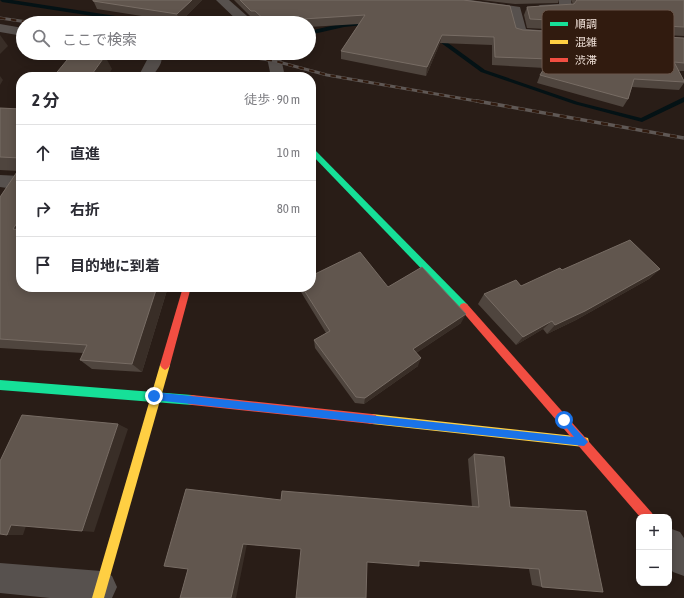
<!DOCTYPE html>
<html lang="ja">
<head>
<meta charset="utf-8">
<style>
	:root { --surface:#fff; --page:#f7f7f7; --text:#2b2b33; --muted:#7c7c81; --line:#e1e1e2 }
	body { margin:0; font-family:"Asap Condensed","Noto Sans JP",sans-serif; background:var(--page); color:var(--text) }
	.controls { position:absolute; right:12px; bottom:12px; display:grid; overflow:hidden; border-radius:8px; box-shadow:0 2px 10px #0003 }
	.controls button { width:36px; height:36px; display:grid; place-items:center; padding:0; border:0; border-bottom:1px solid var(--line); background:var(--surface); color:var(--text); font:20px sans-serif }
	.stop { position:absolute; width:12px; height:12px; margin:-9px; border:3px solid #1a73e8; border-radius:50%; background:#fff }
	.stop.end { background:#1a73e8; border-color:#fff; box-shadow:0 1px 4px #0008 }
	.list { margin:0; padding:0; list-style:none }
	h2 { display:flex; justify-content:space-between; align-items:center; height:52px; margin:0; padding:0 16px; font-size:17px }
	h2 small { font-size:13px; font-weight:400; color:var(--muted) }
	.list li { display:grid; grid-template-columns:26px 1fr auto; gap:12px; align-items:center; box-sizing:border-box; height:56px; padding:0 16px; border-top:1px solid var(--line) }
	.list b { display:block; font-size:15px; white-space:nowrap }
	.list em { font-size:13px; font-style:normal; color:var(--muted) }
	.icon { flex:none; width:22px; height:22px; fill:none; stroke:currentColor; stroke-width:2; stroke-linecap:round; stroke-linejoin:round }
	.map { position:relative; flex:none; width:684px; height:598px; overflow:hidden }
	.search { position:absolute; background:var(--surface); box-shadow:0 2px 10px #0003; left:16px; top:16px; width:300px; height:44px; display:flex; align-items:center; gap:10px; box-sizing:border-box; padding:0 14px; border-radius:22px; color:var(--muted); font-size:15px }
	.panel { position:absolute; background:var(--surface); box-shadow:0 2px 10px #0003; left:16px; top:72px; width:300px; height:220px; border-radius:16px }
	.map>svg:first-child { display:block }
</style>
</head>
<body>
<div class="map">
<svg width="684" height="598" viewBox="0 0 684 598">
	<rect width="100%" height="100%" fill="#291d17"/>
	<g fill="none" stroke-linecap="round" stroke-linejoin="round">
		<g fill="#041215" fill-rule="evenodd">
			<path d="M0,0H12L148,21L151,23H138L2,2Z"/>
			<path d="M371,21L373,22V24L344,27L309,35V31L344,23Z"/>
			<path d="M433,35H437L485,70L578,102L641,118L684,97V102L642,122L574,104L481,72L433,37Z"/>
			<path d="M248,53H256L253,55Z"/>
		</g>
		<g fill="#57514e" fill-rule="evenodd">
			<path d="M216,0H229L255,23H240Z"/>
			<path d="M437,0H470L520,7L526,29L552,31L554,34L552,37L547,38L515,36L509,13L443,4Z"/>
			<path d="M559,0H571L572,8L570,11L540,13L534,9L540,5L559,4Z"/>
			<path d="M0,24L23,28V36L0,32Z"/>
			<path d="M136,53H159C166,61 157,69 152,77H138L148,58L138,56Z"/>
			<path d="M266,53H280L285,77H271Z"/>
			<path d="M0,175L21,176V190L0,187Z"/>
			<path d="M669,528L680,532L684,538V576L673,572L669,567Z"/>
			<path d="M0,563L101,571L112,576L117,587L112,598H50L0,593Z"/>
		</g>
		<g fill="#16e098" fill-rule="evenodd">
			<path d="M311,148H313L467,304L469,307L467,310L464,311L461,310L311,154Z"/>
			<path d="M0,380L192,395L196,396L197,400L196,404L192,405L0,390Z"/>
		</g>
		<g fill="#ffcf43" fill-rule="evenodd">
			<path d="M165,360L168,362L170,365L104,598H92L160,365L162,362Z"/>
			<path d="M372,414L584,437L588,438L589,442L588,446L584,447L372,424L368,423L367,419L368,415Z"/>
		</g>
		<g fill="#f24e42" fill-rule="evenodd">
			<path d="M183,287H191L170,365L168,368L165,370L162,368L160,365Z"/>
			<path d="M464,303L467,304L652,513L654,517H640L461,310L459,307L461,304Z"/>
			<path d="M192,395L372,414L376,415L377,419L376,423L372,424L192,405L188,404L187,400L188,396Z"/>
		</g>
		<defs>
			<g id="rail-far1">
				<path d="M0,18L34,23"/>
				<path d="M223,53L275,61L327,75L482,102"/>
			</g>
			<path id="rail" d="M477,101L684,138"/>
		</defs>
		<use href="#rail-far1" stroke="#5f5855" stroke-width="3"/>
		<use href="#rail" stroke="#5f5855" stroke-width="3.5"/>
		<use href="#rail-far1" stroke="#311b0f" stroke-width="2" stroke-dasharray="5.5" stroke-linecap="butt"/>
		<use href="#rail" stroke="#311b0f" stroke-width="2.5" stroke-dasharray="7" stroke-linecap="butt"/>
	</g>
	<g fill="#4f453e">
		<path d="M93,0H202L180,22L97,9Z"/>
		<path d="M234,0H463L516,28L523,30L684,38V71H679L684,81V83L679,90L632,87L628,99L623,107L537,83L540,75L545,68L492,65V45L440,43L426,76L341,59V51L359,24L309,27V23H260L256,19H253Z"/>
		<path d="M481,0H559L558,3L515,4Z"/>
		<path d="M571,0H684V36L527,28L524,15L527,7L573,4Z"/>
		<path d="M0,108L21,109V287H168L142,372L92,369L80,360L83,353L0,348V197L18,171L0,170Z"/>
		<path d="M660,269L649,279L576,320L547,334L543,329L516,345L478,304L484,294L521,286L562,270Z"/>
		<path d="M300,287H388L461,323L416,353L418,366L364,404L355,403L315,348L314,340L326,333L301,292Z"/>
		<path d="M474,454L510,507L586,511L542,587L532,585L529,569L247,544L180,598L281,500L472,507L468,459Z"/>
	</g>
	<g fill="#392e27">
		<path d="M192,0H202L180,22L177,14Z"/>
		<path d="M303,19L304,23H292Z"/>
		<path d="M0,35L8,46L0,54Z"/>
		<path d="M442,35L440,43L426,76L427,67Z"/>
		<path d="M105,56L112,69L107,77H90Z"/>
		<path d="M0,76L3,80L0,85Z"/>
		<path d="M21,217V237L13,229Z"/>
		<path d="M660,269L649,279L576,320L547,334L555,325Z"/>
		<path d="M157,287H168L142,372L132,364Z"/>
		<path d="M466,314L461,323L410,357L413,349Z"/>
		<path d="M552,321L543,329L516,345L523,337Z"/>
		<path d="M421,358L418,366L364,404L365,398Z"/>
		<path d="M118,424L128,429L94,532L82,531Z"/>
		<path d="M11,525L26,526L23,535H7Z"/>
		<path d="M243,544H247L236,598H231Z"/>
	</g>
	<g fill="#61564e" stroke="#776c64">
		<path d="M93,0H192L177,14L93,1Z"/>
		<path d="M240,0H463L510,6L516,28L523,30L684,38V63L674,62L684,81V82L634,79L628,99L540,75L550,59L495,57L494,37L442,35L427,67L341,51L365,15L303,19L292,23H268L255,11H251Z"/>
		<path d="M577,0H684V27L530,19L527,7L574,4Z"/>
		<path d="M72,54L105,56L90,77H53Z"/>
		<path d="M0,108L21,109V158L0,157Z"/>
		<path d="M21,166V217L13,229L21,230V287H157L132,364L80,360L87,345L0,339V197Z"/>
		<path d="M630,240L660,269L585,311L555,325L552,321L523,337L484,294L516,280L521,286L560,268L562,270Z"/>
		<path d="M360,252L388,287L422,267L466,314L413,349L421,358L365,398L356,397L314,340L330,331L302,287H311V276Z"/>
		<path d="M22,415L118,424L82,531L11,525L7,535L0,534V461Z"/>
		<path d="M474,454L504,457L510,507L586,511L603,592L542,587L539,569L419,561V566L367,562L366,598H296L301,549L243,544L231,598H180L188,569L164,566L186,489L281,500L282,491L479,507Z"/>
	</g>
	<path fill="#1a73e8" d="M154,392L574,437L562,422L561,420L564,416L588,442L584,446L154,400L151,396Z"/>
	<rect x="542" y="10" width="132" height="64" rx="6" fill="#311b0f" stroke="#6b574c" stroke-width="1"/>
	<rect x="550" y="22" width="18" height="4" fill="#16e098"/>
	<rect x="550" y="40" width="18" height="4" fill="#ffcf43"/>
	<rect x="550" y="58" width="18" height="4" fill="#f24e42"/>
	<g font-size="11" fill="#f1e2d9">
		<text x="575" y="28">順調</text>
		<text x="575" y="46">混雑</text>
		<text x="575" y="64">渋滞</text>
	</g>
</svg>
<div class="controls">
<button>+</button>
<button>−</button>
</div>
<div class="stop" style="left:564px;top:420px"></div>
<div class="stop end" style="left:154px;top:396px"></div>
<div class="search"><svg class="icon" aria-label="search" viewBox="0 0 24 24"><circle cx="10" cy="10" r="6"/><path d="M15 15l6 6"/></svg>ここで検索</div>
<section class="panel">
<h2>2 分<small>徒歩 · 90 m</small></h2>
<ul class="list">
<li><svg class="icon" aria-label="ahead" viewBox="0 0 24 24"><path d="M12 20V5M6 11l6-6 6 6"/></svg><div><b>直進</b></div><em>10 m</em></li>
<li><svg class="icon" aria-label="right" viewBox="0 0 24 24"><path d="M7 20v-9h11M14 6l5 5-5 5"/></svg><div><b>右折</b></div><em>80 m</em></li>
<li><svg class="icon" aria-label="arrive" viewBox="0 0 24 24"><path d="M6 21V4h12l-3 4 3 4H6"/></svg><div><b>目的地に到着</b></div></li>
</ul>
</section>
</div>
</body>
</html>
